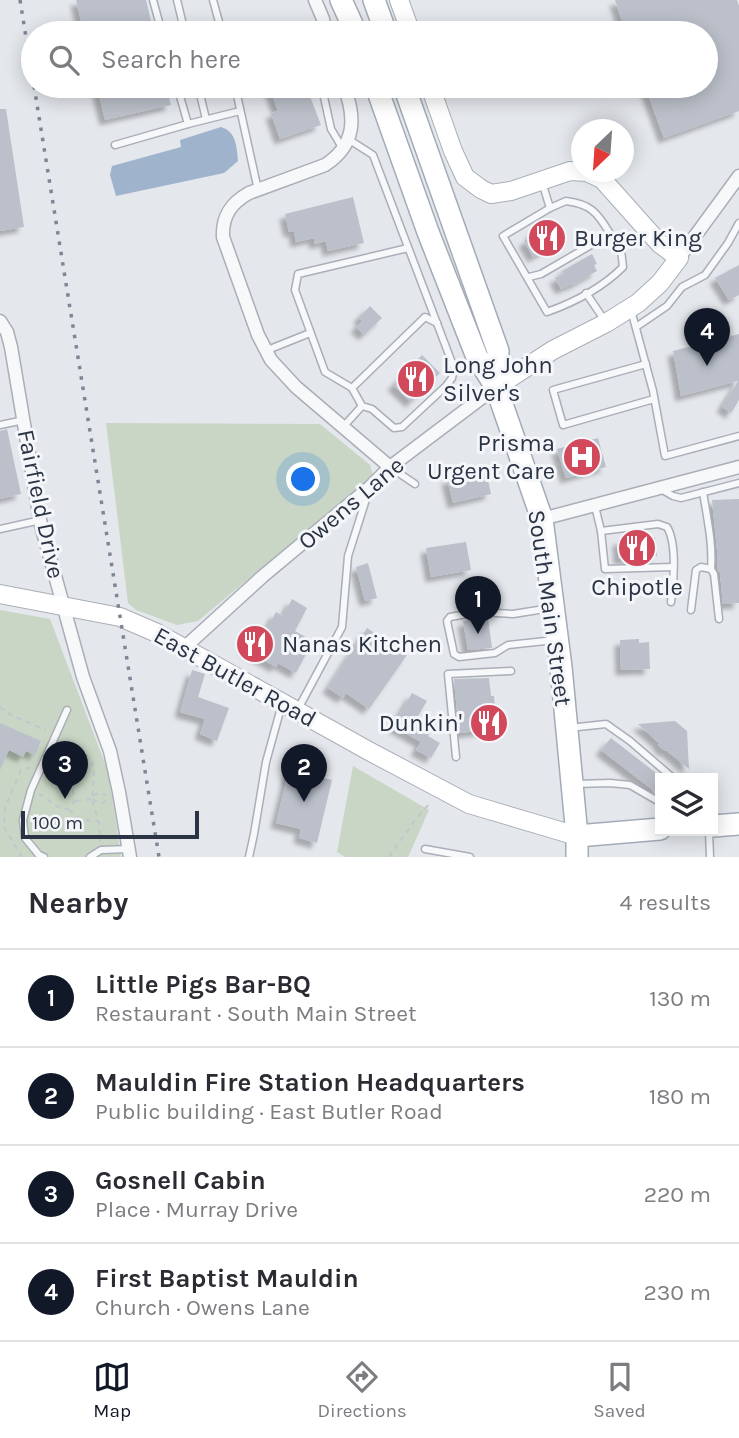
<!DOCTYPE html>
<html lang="en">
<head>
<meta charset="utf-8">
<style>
	:root { --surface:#fff; --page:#f2f2f3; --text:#2b2b33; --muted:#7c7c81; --line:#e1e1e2; --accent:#111827 }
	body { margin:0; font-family:Karla,sans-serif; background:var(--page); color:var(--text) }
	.controls { position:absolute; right:21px; bottom:21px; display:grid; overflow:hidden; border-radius:0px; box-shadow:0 4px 18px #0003 }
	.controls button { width:63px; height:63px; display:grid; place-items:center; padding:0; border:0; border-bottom:2px solid var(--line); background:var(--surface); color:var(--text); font:35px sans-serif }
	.compass { position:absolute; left:571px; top:119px; width:63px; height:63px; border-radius:50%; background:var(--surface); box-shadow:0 4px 18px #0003; rotate:205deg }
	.scale { position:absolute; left:21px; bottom:18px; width:178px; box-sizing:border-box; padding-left:7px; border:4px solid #2b3445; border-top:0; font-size:19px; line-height:24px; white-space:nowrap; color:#2b3445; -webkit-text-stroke:5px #f4f6f9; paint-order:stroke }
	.you { position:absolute; left:304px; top:480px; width:24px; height:24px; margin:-18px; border:5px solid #fff; border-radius:50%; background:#1a73e8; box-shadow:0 0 0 10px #1a73e833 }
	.badge { display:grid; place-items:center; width:46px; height:46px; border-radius:50%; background:var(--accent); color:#fff; font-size:23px; font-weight:700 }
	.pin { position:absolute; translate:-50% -58px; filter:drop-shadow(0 2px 4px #0008) }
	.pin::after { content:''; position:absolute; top:37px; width:24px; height:21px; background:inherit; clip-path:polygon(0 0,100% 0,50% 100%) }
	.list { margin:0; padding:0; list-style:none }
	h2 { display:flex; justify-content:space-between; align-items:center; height:91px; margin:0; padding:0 28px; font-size:30px }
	h2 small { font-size:23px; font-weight:400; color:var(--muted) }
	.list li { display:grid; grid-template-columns:46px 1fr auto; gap:21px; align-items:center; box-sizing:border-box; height:98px; padding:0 28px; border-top:2px solid var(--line) }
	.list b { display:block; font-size:26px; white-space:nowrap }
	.list p { margin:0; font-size:23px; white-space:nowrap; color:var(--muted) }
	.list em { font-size:23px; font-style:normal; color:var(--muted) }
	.icon { flex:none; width:38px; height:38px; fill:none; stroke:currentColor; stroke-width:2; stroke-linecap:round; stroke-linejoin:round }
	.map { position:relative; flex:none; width:739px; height:857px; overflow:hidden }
	.search { position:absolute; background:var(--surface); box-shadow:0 4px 18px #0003; left:21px; right:21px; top:21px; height:77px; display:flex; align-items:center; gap:18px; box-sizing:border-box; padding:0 24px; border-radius:38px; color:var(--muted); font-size:26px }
	.sheet { height:483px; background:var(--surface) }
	nav { display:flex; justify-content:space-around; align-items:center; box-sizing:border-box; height:98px; border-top:2px solid var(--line); background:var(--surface); font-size:19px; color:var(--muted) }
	nav a { display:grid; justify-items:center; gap:4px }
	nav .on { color:var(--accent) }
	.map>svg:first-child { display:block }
</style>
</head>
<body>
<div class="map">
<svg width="739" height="857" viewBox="0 0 739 857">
	<defs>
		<filter id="shadow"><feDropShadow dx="-5.5" dy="5.5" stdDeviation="2" flood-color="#0004"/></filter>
	</defs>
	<rect width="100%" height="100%" fill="#e4e7ec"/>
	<g fill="#c9d6c5">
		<path d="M106,423L320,424L370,465L373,475L198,621L177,625L136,610L128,603Z"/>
		<path d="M0,610L50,619L109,774L121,857H0Z"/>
		<path d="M353,766L429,810L408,857H345L337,852Z"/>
	</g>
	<path fill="#9fb4cc" d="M221,127C236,131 237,147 238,161L224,173L116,196L110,175L112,166L181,147L180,140Z"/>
	<g fill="#bbc0ca" filter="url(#shadow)">
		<path d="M76,0H146L154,33H84Z"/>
		<path d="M615,0H737L739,6V111L664,138L645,86H706V33H626Z"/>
		<path d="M97,86H166L171,105L105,120Z"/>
		<path d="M269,86H306L321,125L280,139L271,113L278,111Z"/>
		<path d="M0,109H6L24,227L0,231Z"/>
		<path d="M353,197L364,243L328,251L326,241L315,244L314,238L296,242L294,231L289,232L285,214Z"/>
		<path d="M555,220L565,240L533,257L524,241L532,237L531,233Z"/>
		<path d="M592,254L597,264L594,265L597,271L572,285V284L561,289L555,278L564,274L562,271Z"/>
		<path d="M739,265V295L729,300L715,278Z"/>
		<path d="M370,306L382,318L364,335L356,327L362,321L359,317Z"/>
		<path d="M739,334V400L731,413L722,407L738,381L681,396L673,351Z"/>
		<path d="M422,355L440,373L411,402L393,385Z"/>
		<path d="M7,429L21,494L0,499V431Z"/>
		<path d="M598,438L606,467L566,478L557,449Z"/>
		<path d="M486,471L491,494L453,503L447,479Z"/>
		<path d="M739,499V603L723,604L720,573L717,568V549L712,500Z"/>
		<path d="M655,537L657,556L619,559L618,540Z"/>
		<path d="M466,542L471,570L431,577L426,548Z"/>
		<path d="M368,563L377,598L365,601L356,567Z"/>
		<path d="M292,599L307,608L295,631L313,641L296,673L278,663L276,667L245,649L252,636L257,639L263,628L266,630L276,612L283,616Z"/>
		<path d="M478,618H488L492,648L468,650L463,621Z"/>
		<path d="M367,628L407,655L369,709L346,693L343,698L328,688Z"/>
		<path d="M639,639V643L649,642L650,669L621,670L620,640Z"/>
		<path d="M192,670L205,674L198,697L229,708L217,741L200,734L205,719L180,712Z"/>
		<path d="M489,678L491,696H494L495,710H491L493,729L459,733L454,679Z"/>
		<path d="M412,693L427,701L415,721L431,731L428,736L440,743L431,758L416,750L421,742L393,726Z"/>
		<path d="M675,721L687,731L689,769L666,750L665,751L658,745L660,744L638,724Z"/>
		<path d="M0,723L41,741L35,755L26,751L23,757L9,750L0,769Z"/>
		<path d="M611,738L660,776V794H658L601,750Z"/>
		<path d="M289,770L332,780L317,843L299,838L301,829L276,823Z"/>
	</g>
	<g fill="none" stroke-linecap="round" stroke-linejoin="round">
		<defs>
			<g id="lane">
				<path d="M153,0L162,33"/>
				<path d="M177,0L185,33"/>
				<path d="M213,0L222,33"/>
				<path d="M198,86L206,119"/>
				<path d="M235,86L258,190"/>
				<path d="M326,86L322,88L331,129L343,149"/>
				<path d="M188,124L240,111"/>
				<path d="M348,139L373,155L454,368L452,378L446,386L402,427L394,428L372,409L362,406L352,388L325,372L295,290L298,274L408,248"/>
				<path d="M115,145L188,124L177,86"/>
				<path d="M542,182L550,208"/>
				<path d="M566,201C590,204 597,212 609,232C612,237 617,240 619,245C622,252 622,260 623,267C602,288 575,302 547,312L503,236L550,208Z"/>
				<path d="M529,277L541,274L610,234"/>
				<path d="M586,293L605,321"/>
				<path d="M631,310L653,391L665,456L739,436"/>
				<path d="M636,327L667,306L682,287L705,275L728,243L739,223"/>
				<path d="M265,351L310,333"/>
				<path d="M646,364L553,390L563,425L654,399"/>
				<path d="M352,388L425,317L437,323"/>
				<path d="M0,425L24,420"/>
				<path d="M343,427L362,406"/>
				<path d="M390,467L415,484"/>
				<path d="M661,489L673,496L681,498L739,483"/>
				<path d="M703,492C707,518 713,543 711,569"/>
				<path d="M595,506L601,531L605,569L673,567"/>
				<path d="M0,529L41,520"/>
				<path d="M601,531L658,524L667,527C677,543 674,583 671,602"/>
				<path d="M551,608L513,614L478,612L450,617L447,621L454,654L459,657L495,653L508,645L555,640"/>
				<path d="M691,610L696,570L701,567L711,569L714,574L719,619"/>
				<path d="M298,709L342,627L348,556L368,493"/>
				<path d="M569,728L606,724L630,741L673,778"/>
				<path d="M456,757L448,674L511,671"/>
				<path d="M575,784L610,783L630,785L656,800H660"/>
				<path d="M709,831L710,857"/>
				<path d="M425,849L470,857"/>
				<path d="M44,857L39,855L25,838L23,820L31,790L67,710"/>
				<path d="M90,857L101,850L129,849"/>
				<path d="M249,857L254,834L266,762L282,704"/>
			</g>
			<g id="street">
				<path d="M315,0L323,19L326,33"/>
				<path d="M344,86C356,118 356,145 325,165L249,193C231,203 222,216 223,237L258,335L271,360L296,387L390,467"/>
				<path d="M679,258L739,176"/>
				<path d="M0,321L7,332L11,347L41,525L83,677L110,751L119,792L130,857"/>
				<path d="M542,519L739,467"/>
				<path d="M184,648L263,576L370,487L390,467L496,387"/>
			</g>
			<g id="secondary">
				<path d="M399,0L411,33"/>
				<path d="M430,86L453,151L465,177L481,189L491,194L511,191L570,171L587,172L602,179L660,244L679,258L660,283L638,303L606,323L553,350L496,387"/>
				<path d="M0,594L120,617L157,633L367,750L469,804L577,836"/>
			</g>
			<g id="primary">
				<path d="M341,0L356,33"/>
				<path d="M374,0L386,33"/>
				<path d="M376,86L428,232L477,357L496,387L542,519L561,667L577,836V857"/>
				<path d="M404,86L498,351L496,387"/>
				<path d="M713,826L739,824"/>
				<path d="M577,836L660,829"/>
			</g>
		</defs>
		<use href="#lane" stroke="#a9aeb7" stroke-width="9"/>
		<use href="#street" stroke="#a9aeb7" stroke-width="15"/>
		<use href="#secondary" stroke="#a9aeb7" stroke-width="20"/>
		<use href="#primary" stroke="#a3abb8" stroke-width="24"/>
		<g stroke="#c2c5cb" stroke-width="2" stroke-dasharray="5 5" stroke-linecap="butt">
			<path d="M0,707L11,715L46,730"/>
			<path d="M52,765L59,770L63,769L80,754L86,755L92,761L94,773L92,799L99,823L100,841"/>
			<path d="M39,794C50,799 55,809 68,809L75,801L72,787"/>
			<path d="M93,799C97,803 99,805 104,802L107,798"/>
			<path d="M76,801L92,799L95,794L100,793L106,795"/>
			<path d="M69,810C78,819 85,821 98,821"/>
			<path d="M22,857L4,827L5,808L21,770L31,767"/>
			<path d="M389,857L415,820L429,804"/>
		</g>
		<use href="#lane" stroke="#f7f8fa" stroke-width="6"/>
		<use href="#street" stroke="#f7f8fa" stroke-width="12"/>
		<use href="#secondary" stroke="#fff" stroke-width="18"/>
		<use href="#primary" stroke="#fff" stroke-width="21"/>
		<g stroke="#7d8696" stroke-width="3.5" stroke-dasharray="3.5 7" stroke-linecap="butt">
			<path d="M20,0L33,81"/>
			<path d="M34,86L159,857"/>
		</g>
	</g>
	<defs>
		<symbol id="restaurant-disc" viewBox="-11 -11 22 22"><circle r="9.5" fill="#d1495b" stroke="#f4f6f9"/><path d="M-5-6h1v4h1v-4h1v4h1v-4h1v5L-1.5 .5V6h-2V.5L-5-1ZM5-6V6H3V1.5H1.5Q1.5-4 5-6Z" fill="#fff"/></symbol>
		<symbol id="hospital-disc" viewBox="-11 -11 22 22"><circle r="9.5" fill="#d1495b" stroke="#f4f6f9"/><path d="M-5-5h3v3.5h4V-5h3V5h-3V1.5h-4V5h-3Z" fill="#fff"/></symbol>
	</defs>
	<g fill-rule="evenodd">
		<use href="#restaurant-disc" x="525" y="216" width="44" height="44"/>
		<use href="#restaurant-disc" x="394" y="357" width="44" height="44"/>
		<use href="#hospital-disc" x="560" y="435" width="44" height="44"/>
		<use href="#restaurant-disc" x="615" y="526" width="44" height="44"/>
		<use href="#restaurant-disc" x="233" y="622" width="44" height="44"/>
		<use href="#restaurant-disc" x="467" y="701" width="44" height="44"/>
	</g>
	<g text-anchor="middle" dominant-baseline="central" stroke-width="6" stroke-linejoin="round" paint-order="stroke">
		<g font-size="24" fill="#2b3445" stroke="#f4f6f9" text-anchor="start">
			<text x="574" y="238">Burger King</text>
			<text x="443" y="365">Long John<tspan x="443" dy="28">Silver's</tspan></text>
			<text x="555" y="443" text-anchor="end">Prisma<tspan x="555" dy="28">Urgent Care</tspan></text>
			<text x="637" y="587" text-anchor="middle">Chipotle</text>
			<text x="282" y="644">Nanas Kitchen</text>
			<text x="462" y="723" text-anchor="end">Dunkin'</text>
		</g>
		<g font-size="24" fill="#2b3445" stroke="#f4f6f9">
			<text transform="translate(351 503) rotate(-40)">Owens Lane</text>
			<text transform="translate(41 504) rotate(78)">Fairfield Drive</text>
			<text transform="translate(550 608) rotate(82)">South Main Street</text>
			<text transform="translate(235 677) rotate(29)">East Butler Road</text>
		</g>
	</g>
</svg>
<div class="controls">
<button><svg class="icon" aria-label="layers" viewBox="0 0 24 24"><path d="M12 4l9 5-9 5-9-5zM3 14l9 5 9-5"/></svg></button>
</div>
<svg class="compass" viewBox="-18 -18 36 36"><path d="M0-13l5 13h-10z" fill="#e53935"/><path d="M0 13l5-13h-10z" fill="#7c7c81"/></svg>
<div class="scale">100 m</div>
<div class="you"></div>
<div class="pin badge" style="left:478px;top:634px">1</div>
<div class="pin badge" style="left:304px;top:802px">2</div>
<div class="pin badge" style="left:65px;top:799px">3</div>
<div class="pin badge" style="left:707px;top:366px">4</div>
<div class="search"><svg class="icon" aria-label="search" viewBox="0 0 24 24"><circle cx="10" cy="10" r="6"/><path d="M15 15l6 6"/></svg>Search here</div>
</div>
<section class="sheet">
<h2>Nearby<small>4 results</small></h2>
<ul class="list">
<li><span class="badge">1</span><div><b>Little Pigs Bar-BQ</b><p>Restaurant · South Main Street</p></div><em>130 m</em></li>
<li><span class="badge">2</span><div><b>Mauldin Fire Station Headquarters</b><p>Public building · East Butler Road</p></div><em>180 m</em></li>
<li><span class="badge">3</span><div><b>Gosnell Cabin</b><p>Place · Murray Drive</p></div><em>220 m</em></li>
<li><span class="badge">4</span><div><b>First Baptist Mauldin</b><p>Church · Owens Lane</p></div><em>230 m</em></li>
</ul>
</section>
<nav>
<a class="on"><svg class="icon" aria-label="map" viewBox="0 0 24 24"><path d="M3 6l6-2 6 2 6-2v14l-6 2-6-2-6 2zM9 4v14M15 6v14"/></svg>Map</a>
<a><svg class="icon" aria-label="directions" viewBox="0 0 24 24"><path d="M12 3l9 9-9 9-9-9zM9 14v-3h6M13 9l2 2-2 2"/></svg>Directions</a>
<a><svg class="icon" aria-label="saved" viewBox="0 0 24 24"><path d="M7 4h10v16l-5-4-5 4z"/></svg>Saved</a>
</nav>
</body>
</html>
